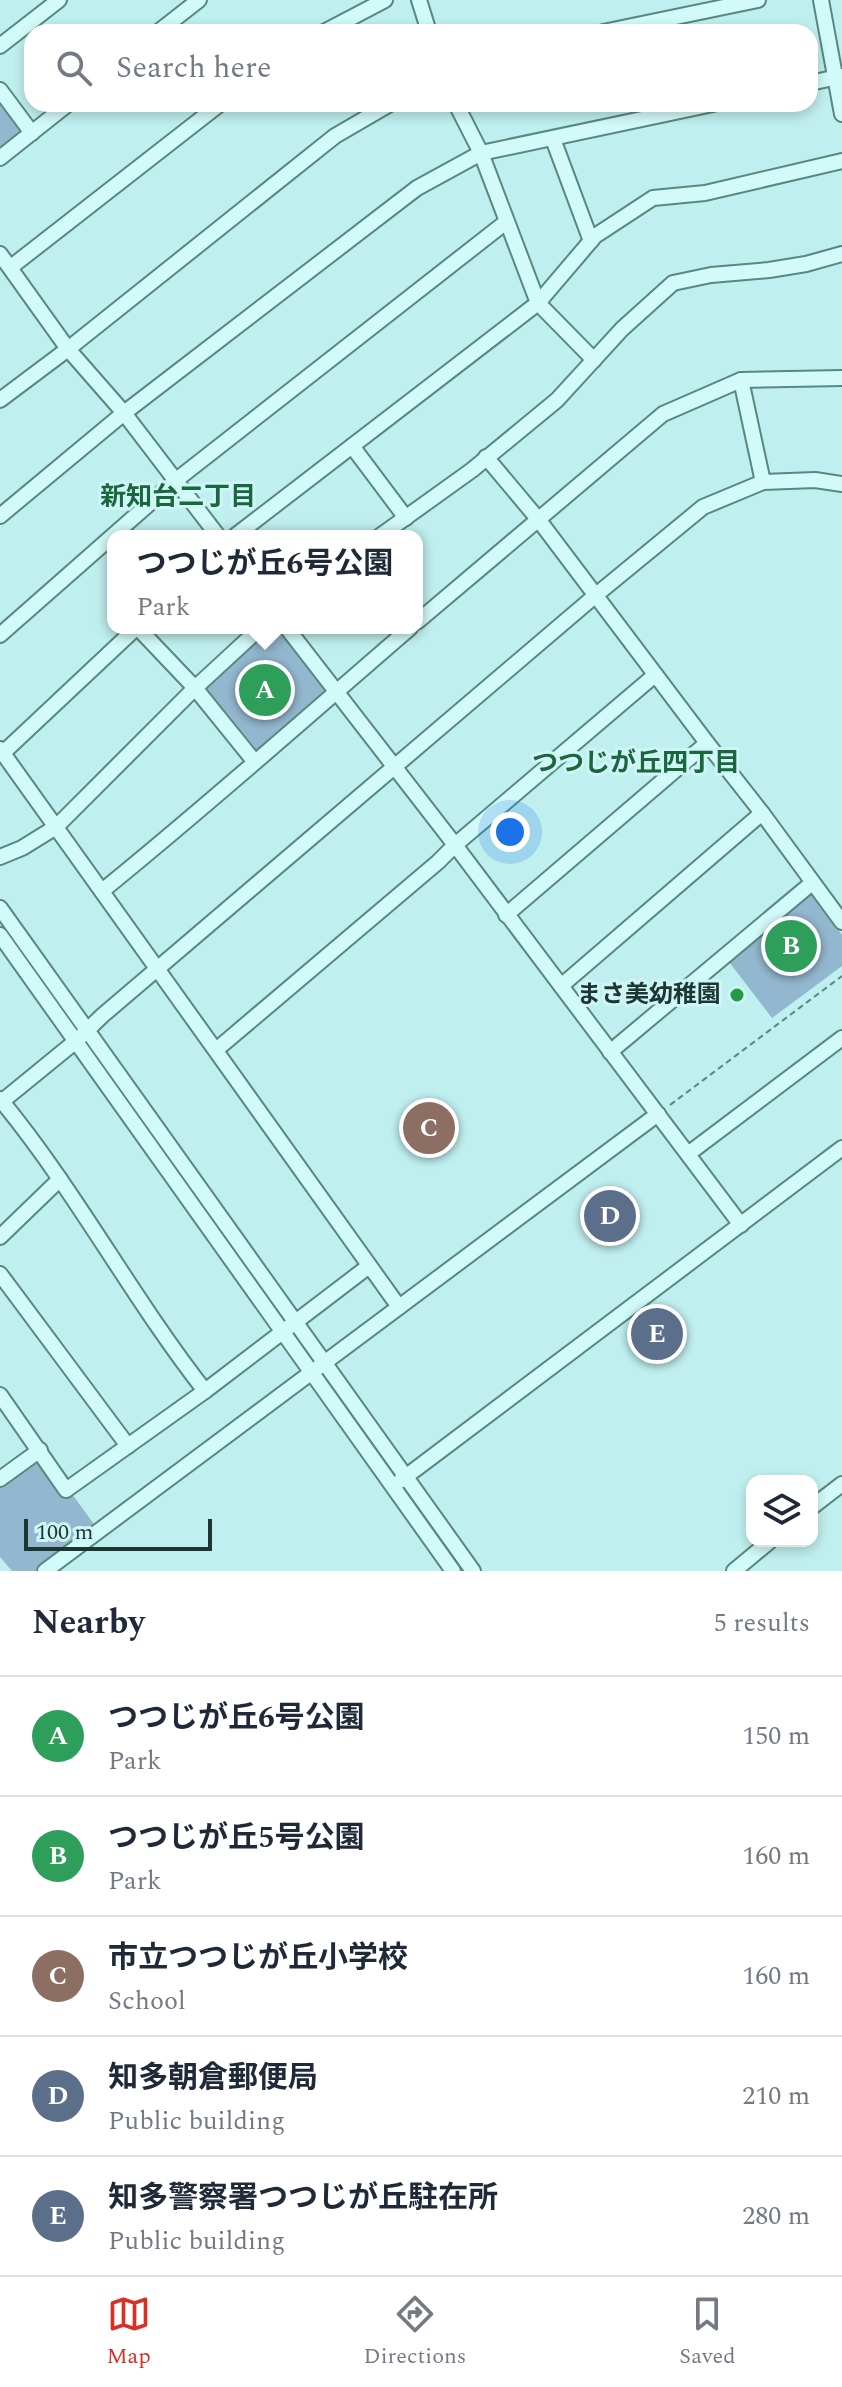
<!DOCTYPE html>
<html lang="en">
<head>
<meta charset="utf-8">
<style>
	:root { --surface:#fff; --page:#f2f2f3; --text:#1f2937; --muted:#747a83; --line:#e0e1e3; --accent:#d93025 }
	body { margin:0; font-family:Spectral,"Noto Sans JP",serif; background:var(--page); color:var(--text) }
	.controls { position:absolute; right:24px; bottom:24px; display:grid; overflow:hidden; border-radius:16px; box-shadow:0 4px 12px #0003 }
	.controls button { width:72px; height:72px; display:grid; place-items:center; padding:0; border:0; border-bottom:2px solid var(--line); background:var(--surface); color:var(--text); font:40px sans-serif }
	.scale { position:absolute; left:24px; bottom:20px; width:188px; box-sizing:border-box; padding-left:8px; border:4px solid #1c3731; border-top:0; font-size:22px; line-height:28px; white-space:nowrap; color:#1c3731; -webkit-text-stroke:6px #cff6f6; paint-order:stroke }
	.you { position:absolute; left:510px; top:832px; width:28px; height:28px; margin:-20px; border:6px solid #fff; border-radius:50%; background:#1a73e8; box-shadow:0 0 0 12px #1a73e833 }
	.badge { display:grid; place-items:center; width:52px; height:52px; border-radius:50%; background:var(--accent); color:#fff; font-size:26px; font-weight:700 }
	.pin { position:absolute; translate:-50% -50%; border:4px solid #fff; box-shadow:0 2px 8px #0006 }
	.popup { position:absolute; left:107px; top:530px; width:316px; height:104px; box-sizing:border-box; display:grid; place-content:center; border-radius:16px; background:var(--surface); filter:drop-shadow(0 2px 6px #0005); font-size:26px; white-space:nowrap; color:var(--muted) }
	.popup b { font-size:30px; color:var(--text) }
	.popup::after { content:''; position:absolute; left:50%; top:100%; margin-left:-16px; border:16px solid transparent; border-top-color:var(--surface) }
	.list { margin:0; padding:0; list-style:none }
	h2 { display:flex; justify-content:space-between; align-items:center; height:104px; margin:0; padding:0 32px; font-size:34px }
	h2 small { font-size:26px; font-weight:400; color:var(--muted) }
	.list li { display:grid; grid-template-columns:52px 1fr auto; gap:24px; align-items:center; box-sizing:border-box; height:120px; padding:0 32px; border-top:2px solid var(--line) }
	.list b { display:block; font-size:30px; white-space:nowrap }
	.list p { margin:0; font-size:26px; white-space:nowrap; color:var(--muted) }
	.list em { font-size:26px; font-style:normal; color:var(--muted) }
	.icon { flex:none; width:44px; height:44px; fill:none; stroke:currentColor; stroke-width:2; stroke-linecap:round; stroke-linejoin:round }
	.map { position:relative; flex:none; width:842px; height:1571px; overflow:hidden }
	.search { position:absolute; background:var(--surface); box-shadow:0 4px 12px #0003; left:24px; right:24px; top:24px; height:88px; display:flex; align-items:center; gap:20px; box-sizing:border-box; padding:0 28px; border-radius:24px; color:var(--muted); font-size:30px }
	.sheet { height:704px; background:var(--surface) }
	nav { display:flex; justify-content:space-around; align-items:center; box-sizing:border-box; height:112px; border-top:2px solid var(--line); background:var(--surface); font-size:22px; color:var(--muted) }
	nav a { display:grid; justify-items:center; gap:4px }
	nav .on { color:var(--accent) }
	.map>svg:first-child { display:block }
</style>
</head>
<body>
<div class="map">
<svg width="842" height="1571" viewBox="0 0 842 1571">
	<rect width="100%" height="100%" fill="#bfefee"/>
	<g fill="#93b7ce">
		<path d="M0,104L21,132L0,147Z"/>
		<path d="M269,628H280L324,688V694L255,752L203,692Z"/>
		<path d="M809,891L842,935V966L772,1018L726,958Z"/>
		<path d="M40,1450L99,1531L45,1571H12L0,1557V1479Z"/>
	</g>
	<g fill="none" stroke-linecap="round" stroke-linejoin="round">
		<defs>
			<g id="minor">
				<path d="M419,0L429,32"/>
				<path d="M821,0L842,114"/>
				<path d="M158,32L199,0"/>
				<path d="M324,32L385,0"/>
				<path d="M603,32L758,0"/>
				<path d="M0,46L59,0"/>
				<path d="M810,83L842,76"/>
				<path d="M0,90L32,133"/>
				<path d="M456,104L481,153L538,303L594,360"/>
				<path d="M553,139L591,241"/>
				<path d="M0,158L68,104"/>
				<path d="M0,254L68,349L124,413L218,536"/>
				<path d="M11,267L220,104"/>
				<path d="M741,380L763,482"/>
				<path d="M0,400L68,349L335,136L390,104"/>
				<path d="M352,446L406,518"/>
				<path d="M486,457L538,519L707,743L762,813L842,922"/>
				<path d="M0,516L124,413L417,188L481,153L713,104"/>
				<path d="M235,536L538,303L595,236L653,198L705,193L842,161"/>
				<path d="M380,536L472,470L557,400L622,329L673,283L711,275L769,270L806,264L842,254"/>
				<path d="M417,622L663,414L741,380L842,378"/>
				<path d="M138,628L195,688L254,761"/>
				<path d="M287,628L455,845L741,1225"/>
				<path d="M0,635L175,481L506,222"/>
				<path d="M0,749L399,1307"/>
				<path d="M3,753L136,628"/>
				<path d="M0,857L22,848L56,827L195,688L260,628"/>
				<path d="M102,891C207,806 308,716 410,628"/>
				<path d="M0,908L473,1571"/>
				<path d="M506,915L707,743"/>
				<path d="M0,935L453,1571"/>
				<path d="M561,986L762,813"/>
				<path d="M216,1050L438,862L455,845L655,675"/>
				<path d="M610,1052L812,883"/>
				<path d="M0,1099C76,1191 132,1298 205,1391"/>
				<path d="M0,1103L76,1041L103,1015L596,595L703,507L763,482L815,480L842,484"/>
				<path d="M688,1154L842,1038"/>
				<path d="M0,1237L60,1179"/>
				<path d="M0,1274L128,1446"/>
				<path d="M0,1395L66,1490L205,1391L369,1266"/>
				<path d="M0,1479L40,1450"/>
				<path d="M400,1481L842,1148"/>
				<path d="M812,1507L842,1484"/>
				<path d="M45,1571L658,1114"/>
				<path d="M734,1571L770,1541"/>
			</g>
		</defs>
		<use href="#minor" stroke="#57897f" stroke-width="18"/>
		<path stroke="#57897f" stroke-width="2" stroke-dasharray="6 4" stroke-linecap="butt" d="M670,1105L842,976"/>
		<use href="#minor" stroke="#d2faf9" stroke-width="14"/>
	</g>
	<circle fill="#259a43" stroke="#cff6f6" stroke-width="3" cx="737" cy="995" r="8"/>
	<g text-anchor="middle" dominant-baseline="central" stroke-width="6" stroke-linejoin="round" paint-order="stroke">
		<g font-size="24" font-weight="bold" fill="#1c3731" stroke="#cff6f6" text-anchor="end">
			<text x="721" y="995">まさ美幼稚園</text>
		</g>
		<g font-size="26" font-weight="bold" fill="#1a663e" stroke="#cff6f6">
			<text x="178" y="497">新知台二丁目</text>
			<text x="636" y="763">つつじが丘四丁目</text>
		</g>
	</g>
</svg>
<div class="controls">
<button><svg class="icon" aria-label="layers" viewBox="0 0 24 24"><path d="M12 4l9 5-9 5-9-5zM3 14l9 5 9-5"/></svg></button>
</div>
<div class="scale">100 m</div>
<div class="you"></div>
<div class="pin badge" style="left:265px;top:690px;background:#2e9e5b">A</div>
<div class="popup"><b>つつじが丘6号公園</b>Park</div>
<div class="pin badge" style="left:791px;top:946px;background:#2e9e5b">B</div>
<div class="pin badge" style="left:429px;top:1128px;background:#8d6e63">C</div>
<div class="pin badge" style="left:610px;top:1216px;background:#5c6f8a">D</div>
<div class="pin badge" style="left:657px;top:1334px;background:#5c6f8a">E</div>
<div class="search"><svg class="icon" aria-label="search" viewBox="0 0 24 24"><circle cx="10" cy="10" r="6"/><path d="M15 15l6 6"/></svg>Search here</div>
</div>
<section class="sheet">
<h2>Nearby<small>5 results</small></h2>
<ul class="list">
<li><span class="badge" style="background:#2e9e5b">A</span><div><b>つつじが丘6号公園</b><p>Park</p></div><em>150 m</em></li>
<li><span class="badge" style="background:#2e9e5b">B</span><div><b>つつじが丘5号公園</b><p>Park</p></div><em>160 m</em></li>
<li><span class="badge" style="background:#8d6e63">C</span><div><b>市立つつじが丘小学校</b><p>School</p></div><em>160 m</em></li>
<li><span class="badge" style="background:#5c6f8a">D</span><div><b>知多朝倉郵便局</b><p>Public building</p></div><em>210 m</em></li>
<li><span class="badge" style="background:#5c6f8a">E</span><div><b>知多警察署つつじが丘駐在所</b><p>Public building</p></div><em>280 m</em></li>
</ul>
</section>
<nav>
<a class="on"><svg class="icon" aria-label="map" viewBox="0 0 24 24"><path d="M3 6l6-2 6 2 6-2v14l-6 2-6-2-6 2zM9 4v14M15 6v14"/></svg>Map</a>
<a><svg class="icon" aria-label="directions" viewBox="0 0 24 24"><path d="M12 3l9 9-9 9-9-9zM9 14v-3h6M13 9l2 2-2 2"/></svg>Directions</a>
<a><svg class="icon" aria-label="saved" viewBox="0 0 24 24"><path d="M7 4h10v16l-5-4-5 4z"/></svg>Saved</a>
</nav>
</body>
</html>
